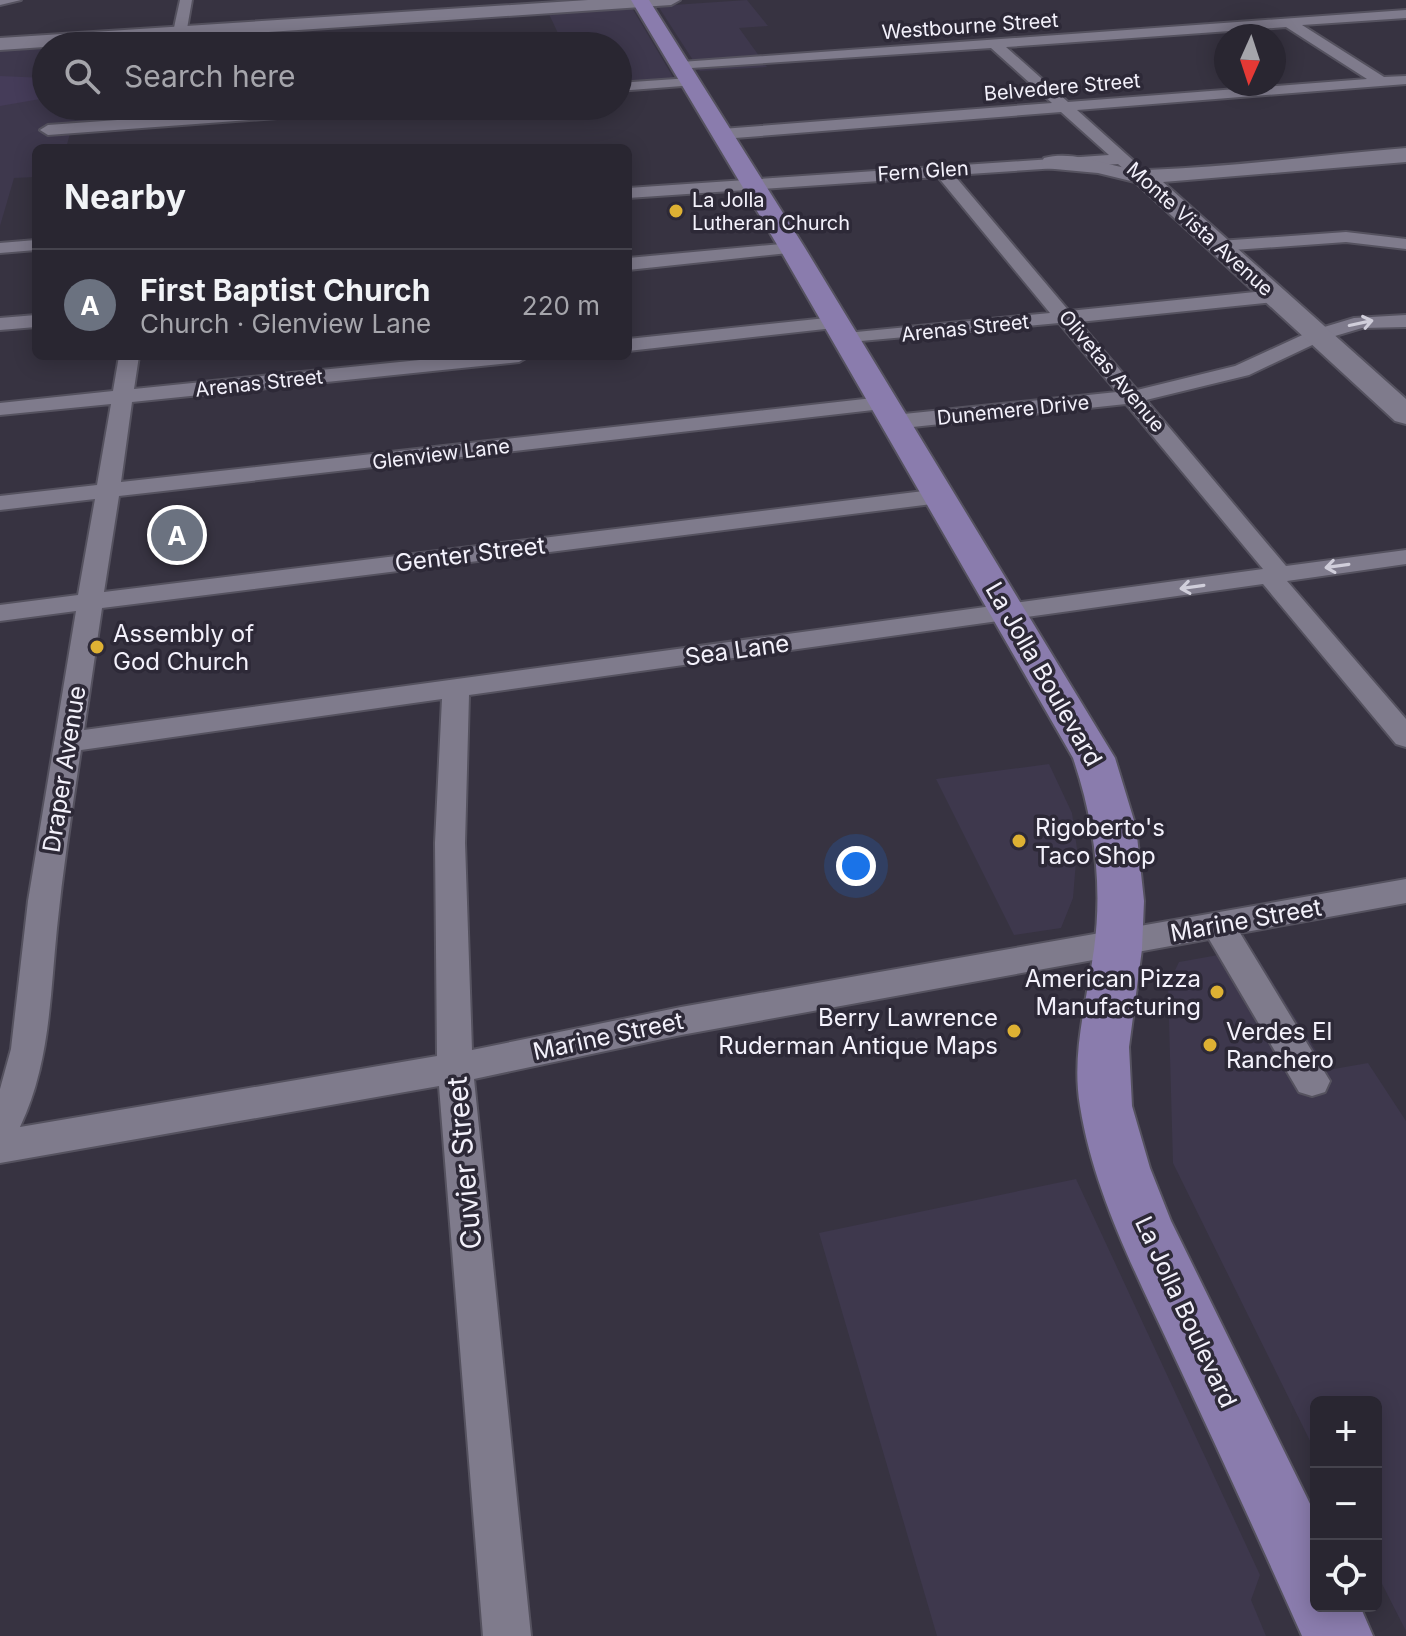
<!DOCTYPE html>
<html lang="en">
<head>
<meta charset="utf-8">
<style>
	:root { --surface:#292631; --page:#312e39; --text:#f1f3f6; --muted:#a5a5ab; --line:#45434d; --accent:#deb133 }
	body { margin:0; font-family:Inter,sans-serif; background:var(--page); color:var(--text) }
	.controls { position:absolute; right:24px; bottom:24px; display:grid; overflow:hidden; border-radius:12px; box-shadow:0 4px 20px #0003 }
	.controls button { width:72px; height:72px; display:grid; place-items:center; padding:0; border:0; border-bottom:2px solid var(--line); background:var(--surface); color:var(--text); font:40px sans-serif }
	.compass { position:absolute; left:1214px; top:24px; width:72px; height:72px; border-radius:50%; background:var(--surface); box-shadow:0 4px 20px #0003; rotate:183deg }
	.you { position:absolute; left:856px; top:866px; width:28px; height:28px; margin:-20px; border:6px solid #fff; border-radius:50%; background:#1a73e8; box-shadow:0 0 0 12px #1a73e833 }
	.badge { display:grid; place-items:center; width:52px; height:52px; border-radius:50%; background:var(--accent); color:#fff; font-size:26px; font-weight:700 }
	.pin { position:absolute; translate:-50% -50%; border:4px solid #fff; box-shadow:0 2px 8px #0006 }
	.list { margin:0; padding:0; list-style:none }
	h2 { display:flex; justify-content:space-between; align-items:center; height:104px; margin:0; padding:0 32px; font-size:34px }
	h2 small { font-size:26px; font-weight:400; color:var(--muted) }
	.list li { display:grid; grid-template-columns:52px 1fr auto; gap:24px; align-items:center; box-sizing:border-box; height:112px; padding:0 32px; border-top:2px solid var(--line) }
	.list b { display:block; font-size:30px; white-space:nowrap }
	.list p { margin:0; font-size:26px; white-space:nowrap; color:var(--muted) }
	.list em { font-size:26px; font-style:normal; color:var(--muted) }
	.icon { flex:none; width:44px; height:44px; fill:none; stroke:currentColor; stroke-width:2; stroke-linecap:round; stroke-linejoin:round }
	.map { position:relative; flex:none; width:1406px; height:1636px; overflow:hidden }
	.search { position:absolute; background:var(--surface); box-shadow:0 4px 20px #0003; left:32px; top:32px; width:600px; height:88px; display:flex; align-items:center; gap:20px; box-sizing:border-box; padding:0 28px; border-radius:44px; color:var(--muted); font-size:30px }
	.panel { position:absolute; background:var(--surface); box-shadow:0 4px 20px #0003; left:32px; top:144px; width:600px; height:216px; border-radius:12px }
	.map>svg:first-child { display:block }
</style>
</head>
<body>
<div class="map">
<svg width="1406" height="1636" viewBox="0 0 1406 1636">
	<rect width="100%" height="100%" fill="#373341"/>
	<g fill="#3e384d">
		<path d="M747,0L768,26L739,28L767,67L700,71L658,6Z"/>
		<path d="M632,8L673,77L668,80L618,84V46H564L548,12Z"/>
		<path d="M46,47V106H154L152,118L73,123L66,148H36V177L14,178L0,226V50Z"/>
		<path d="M1049,764L1072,813L1077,849L1073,898L1061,928L1014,935L936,779Z"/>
		<path d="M1252,949L1328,1070L1368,1063L1406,1121V1631L1376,1572V1402H1316V1453L1173,1163L1168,985L1179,962Z"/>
		<path d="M1076,1179L1260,1575L1251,1600L1266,1636H937L819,1233Z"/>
	</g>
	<path fill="#453c59" d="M0,76L46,78V98L0,106Z"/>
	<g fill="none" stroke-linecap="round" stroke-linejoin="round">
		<defs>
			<g id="street">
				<path d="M0,0H21L0,5Z"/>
				<path d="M180,0H192L184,46H170Z"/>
				<path d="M1406,10V18L1302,25L1384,77L1406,76V84L1077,110L1136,163V169H1124L1118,164L954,175L1069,311L1275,290L1285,296L1275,302L1079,322L1137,390L1235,366L1311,331L1354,318L1406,315V327L1362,328L1325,339L1249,375L1146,400L1286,566L1406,550V564L1287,581L1406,719V747L1396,744L1263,584L469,695L465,843L472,1050L681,1007L1406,879V903L1240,933L1330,1081L1325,1092L1312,1096L1299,1092L1209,939L681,1035L474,1079L531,1636H483L439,1086L0,1163V1089L11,1049L28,901L76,611L0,621V605L78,595L95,499L0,510V496L97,485L111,404L0,415V403L113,391L119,356H139L134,389L459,356H529L519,362L132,402L121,482L882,397L893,403L882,409L119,496L104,592L940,489L948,491L952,496L948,501L940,503L102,608L84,730L1263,569L1126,404L894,429L886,427L883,422L886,417L894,415L1117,392L1059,323L839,343L836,339L839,335L846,333L1050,313L938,177L628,198V188L1109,155L1061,112L722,139L714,134L722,129L1052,103L991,48L676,69V63L681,62ZM1286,27L1367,79L1068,102L1006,47ZM442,699L435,843L437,1056L20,1127C50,1064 50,997 57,928C63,868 72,809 81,750Z"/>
				<path d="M690,78L695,79V85L618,91V83Z"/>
				<path d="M310,106H379L371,111L48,135L40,130L48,125Z"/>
				<path d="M1346,232L1406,239V249L1346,242L1219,251L1210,246L1219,241Z"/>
				<path d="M36,240V250L0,253V243Z"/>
				<path d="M792,243L801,248L798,252L628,270V258Z"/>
				<path d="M36,315V327L0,330V318Z"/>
				<path d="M836,317L843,319L846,323L843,327L628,351V339Z"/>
			</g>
			<g id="secondary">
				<path d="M588,0H680L671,5L0,50V38Z"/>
				<path d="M1406,148V162L1163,182L1406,399V424L1395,421L1135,182L1098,173L1044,168L1041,163L1044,158C1080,149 1114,171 1147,170C1233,167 1320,155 1406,148Z"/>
			</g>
			<path id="primary" d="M631,0H649L805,248L1115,758L1136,827L1144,901L1142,949L1129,1047L1132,1106L1150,1168L1171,1221L1316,1516V1606H1360L1373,1636H1302C1261,1544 1219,1452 1176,1360C1139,1279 1094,1195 1080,1106C1071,1053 1087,1001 1094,949C1103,884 1094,820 1073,758L779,248Z"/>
		</defs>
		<use href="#street" stroke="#55525f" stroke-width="4"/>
		<use href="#secondary" stroke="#55525f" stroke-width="4"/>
		<use href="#primary" stroke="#55525f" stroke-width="4"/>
		<use href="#street" fill="#7f7b8c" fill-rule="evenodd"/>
		<use href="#secondary" fill="#7f7b8c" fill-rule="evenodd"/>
		<use href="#primary" fill="#8a7cad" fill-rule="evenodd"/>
	</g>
	<defs><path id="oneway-shaft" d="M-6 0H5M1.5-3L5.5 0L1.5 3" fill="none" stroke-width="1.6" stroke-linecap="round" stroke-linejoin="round" transform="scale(2)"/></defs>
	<g stroke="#d0ceda">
		<use href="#oneway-shaft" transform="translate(1361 323) rotate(-12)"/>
		<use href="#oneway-shaft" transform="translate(1337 566) rotate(172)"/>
		<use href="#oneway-shaft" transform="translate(1192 587) rotate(172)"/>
	</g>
	<g fill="#deb133" stroke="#2d2937" stroke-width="3">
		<circle cx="676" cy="211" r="8"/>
		<circle cx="97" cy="647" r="8"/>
		<circle cx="1019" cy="841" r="8"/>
		<circle cx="1217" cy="992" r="8"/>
		<circle cx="1014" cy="1031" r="8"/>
		<circle cx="1210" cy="1045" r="8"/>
	</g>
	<g text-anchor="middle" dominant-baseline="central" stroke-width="7" stroke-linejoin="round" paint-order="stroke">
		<g font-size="20" fill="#f3f1fb" stroke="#2d2937">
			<text transform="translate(970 26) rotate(-4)">Westbourne Street</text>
			<text transform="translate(1062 87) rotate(-5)">Belvedere Street</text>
			<text transform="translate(923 171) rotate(-4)">Fern Glen</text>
			<text transform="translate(1200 229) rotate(42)">Monte Vista Avenue</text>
			<text transform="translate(965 328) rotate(-6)">Arenas Street</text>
			<text transform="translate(1112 371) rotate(50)">Olivetas Avenue</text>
			<text transform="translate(259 383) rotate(-6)">Arenas Street</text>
			<text transform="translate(1013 410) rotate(-6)">Dunemere Drive</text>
			<text transform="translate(441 454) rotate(-7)">Glenview Lane</text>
		</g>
		<g font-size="20" fill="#f3f1fb" stroke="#2d2937" text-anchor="start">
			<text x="692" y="200">La Jolla<tspan x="692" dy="23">Lutheran Church</tspan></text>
		</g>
		<g font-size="24" fill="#f3f1fb" stroke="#2d2937">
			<text transform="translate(470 554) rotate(-7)">Genter Street</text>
			<text transform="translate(737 650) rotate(-8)">Sea Lane</text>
			<text transform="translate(1044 674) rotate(60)">La Jolla Boulevard</text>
			<text transform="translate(64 769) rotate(-81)">Draper Avenue</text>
			<text transform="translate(1246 920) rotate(-10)">Marine Street</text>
			<text transform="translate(608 1036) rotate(-12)">Marine Street</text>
			<text transform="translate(1186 1312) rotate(65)">La Jolla Boulevard</text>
		</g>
		<g font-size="24" fill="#f3f1fb" stroke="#2d2937" text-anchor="start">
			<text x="113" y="633">Assembly of<tspan x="113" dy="28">God Church</tspan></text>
			<text x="1035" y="827">Rigoberto's<tspan x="1035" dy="28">Taco Shop</tspan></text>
			<text x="1201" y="978" text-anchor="end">American Pizza<tspan x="1201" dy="28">Manufacturing</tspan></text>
			<text x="998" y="1017" text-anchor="end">Berry Lawrence<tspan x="998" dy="28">Ruderman Antique Maps</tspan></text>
			<text x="1226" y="1031">Verdes El<tspan x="1226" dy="28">Ranchero</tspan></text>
		</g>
		<g font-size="28" fill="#f3f1fb" stroke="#2d2937">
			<text transform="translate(464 1163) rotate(-95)">Cuvier Street</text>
		</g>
	</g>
</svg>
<div class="controls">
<button>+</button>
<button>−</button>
<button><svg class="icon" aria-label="locate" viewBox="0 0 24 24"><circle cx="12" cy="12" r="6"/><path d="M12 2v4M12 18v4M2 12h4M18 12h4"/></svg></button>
</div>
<svg class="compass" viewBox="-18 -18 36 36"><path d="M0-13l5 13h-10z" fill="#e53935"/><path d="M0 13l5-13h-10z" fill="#a5a5ab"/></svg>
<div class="you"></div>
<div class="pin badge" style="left:177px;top:535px;background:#6b7280">A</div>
<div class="search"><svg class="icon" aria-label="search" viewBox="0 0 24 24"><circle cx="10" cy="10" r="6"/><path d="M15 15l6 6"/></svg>Search here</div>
<section class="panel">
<h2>Nearby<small></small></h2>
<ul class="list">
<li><span class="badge" style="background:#6b7280">A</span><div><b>First Baptist Church</b><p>Church · Glenview Lane</p></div><em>220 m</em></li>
</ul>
</section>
</div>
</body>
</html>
